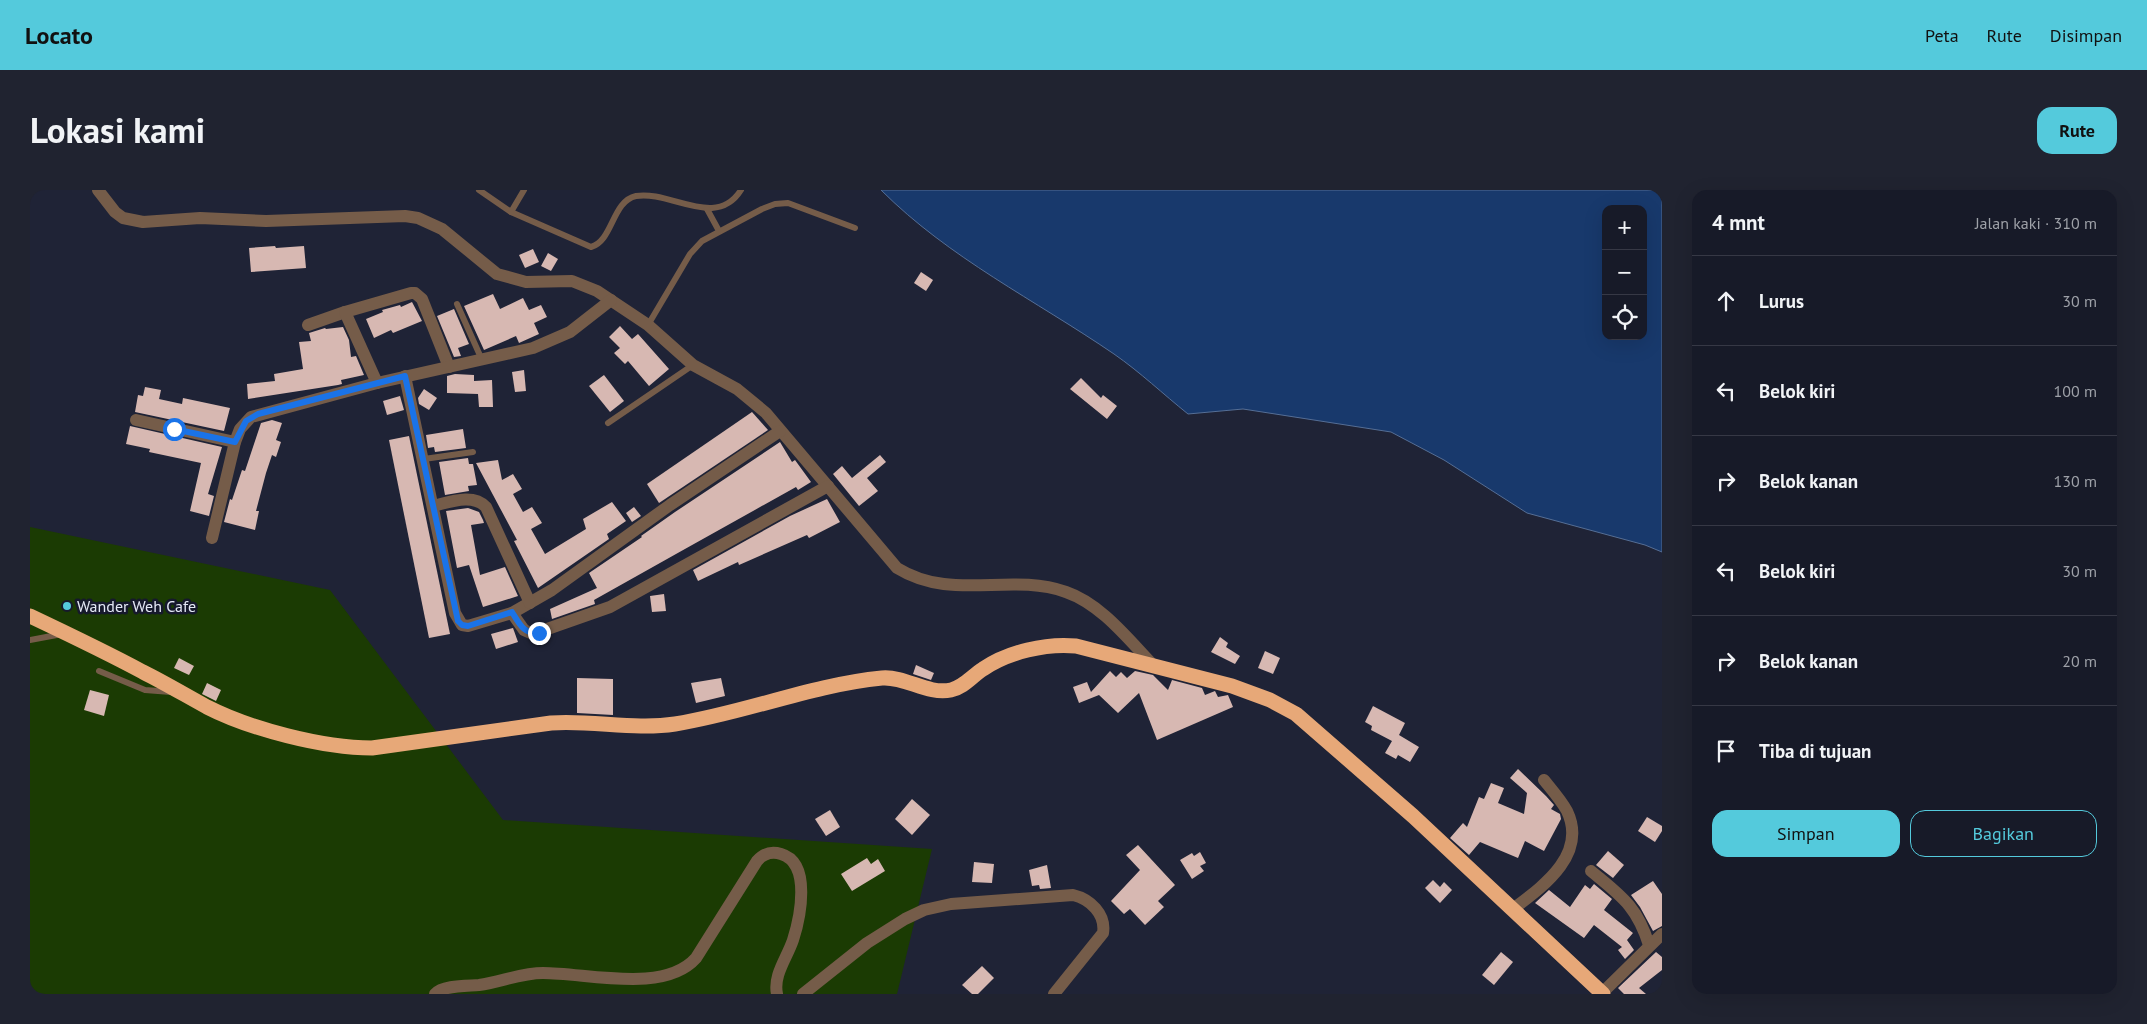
<!DOCTYPE html>
<html lang="id">
<head>
<meta charset="utf-8">
<style>
	:root { --surface:#171a28; --page:#202330; --text:#f1f3f6; --muted:#9ea1a8; --line:#363845; --accent:#54cadc }
	body { margin:0; font-family:"PT Sans",sans-serif; background:var(--page); color:var(--text) }
	.controls { position:absolute; right:15px; top:15px; display:grid; overflow:hidden; border-radius:10px; box-shadow:0 5px 20px #0002 }
	.controls button { width:45px; height:45px; display:grid; place-items:center; padding:0; border:0; border-bottom:1px solid var(--line); background:var(--surface); color:var(--text); font:25px sans-serif }
	.stop { position:absolute; width:15px; height:15px; margin:-11px; border:4px solid #1a73e8; border-radius:50%; background:#fff }
	.stop.end { background:#1a73e8; border-color:#fff; box-shadow:0 1px 5px #0008 }
	.list { margin:0; padding:0; list-style:none }
	h2 { display:flex; justify-content:space-between; align-items:center; height:65px; margin:0; padding:0 20px; font-size:21px }
	h2 small { font-size:16px; font-weight:400; color:var(--muted) }
	.list li { display:grid; grid-template-columns:32px 1fr auto; gap:15px; align-items:center; box-sizing:border-box; height:90px; padding:0 20px; border-top:1px solid var(--line) }
	.list b { display:block; font-size:19px; white-space:nowrap }
	.list em { font-size:16px; font-style:normal; color:var(--muted) }
	.actions { display:flex; gap:10px; padding:15px 20px }
	.actions a { flex:1; padding:11px 0; border:1px solid var(--accent); border-radius:15px; text-align:center; font-size:18px; color:var(--accent) }
	.actions .main { background:var(--accent); color:#111 }
	.icon { flex:none; width:28px; height:28px; fill:none; stroke:currentColor; stroke-width:2; stroke-linecap:round; stroke-linejoin:round }
	.map { position:relative; flex:none; width:1632px; height:804px; overflow:hidden; border-radius:15px }
	header { display:flex; align-items:center; gap:30px; box-sizing:border-box; height:70px; padding:0 25px; background:var(--accent); color:#111 }
	header strong { font-size:24px }
	nav { display:flex; gap:28px; margin-inline-start:auto; font-size:18px }
	.intro { display:flex; align-items:center; justify-content:space-between; box-sizing:border-box; height:120px; padding:0 30px }
	h1 { margin:0; font-size:35px }
	.button { padding:12px 22px; border-radius:15px; background:var(--accent); color:#111; font-size:18px; font-weight:700 }
	main { display:flex; gap:30px; padding:0 30px }
	aside { flex:1; background:var(--surface); border-radius:15px; box-shadow:0 5px 20px #0002 }
	.map>svg:first-child { display:block }
</style>
</head>
<body>
<header>
<strong>Locato</strong>
<nav><a>Peta</a><a>Rute</a><a>Disimpan</a></nav>
</header>
<div class="intro"><h1>Lokasi kami</h1><a class="button">Rute</a></div>
<main>
<div class="map">
<svg width="1632" height="804" viewBox="0 0 1632 804">
	<rect width="100%" height="100%" fill="#1f2336"/>
	<path fill="#1b3b03" d="M0,337L300,400L473,630L902,659L867,804H0Z"/>
	<path fill="#18396c" stroke="#556e95" fill-rule="evenodd" d="M851,0H1632V362L1615,355L1497,323L1414,270L1361,242L1213,219L1158,224C1133,204 1110,182 1084,164C1005,110 919,68 851,0ZM1576,19H1613V146H1576Z"/>
	<g fill="#d7b8b2">
		<path d="M245,56L246,58L274,56L276,78L221,82L219,58Z"/>
		<path d="M503,59L509,72L495,78L489,65Z"/>
		<path d="M518,63L528,69L521,81L511,76Z"/>
		<path d="M891,82L903,90L896,101L884,93Z"/>
		<path d="M463,104L470,119L493,108L499,120L511,115L517,127L504,133L509,144L489,153L486,146L454,160L434,116Z"/>
		<path d="M382,112L392,131L363,143L361,140L344,148L336,129L353,122L352,120L370,115L371,117Z"/>
		<path d="M424,119L439,154L428,158L431,166L424,167L407,126Z"/>
		<path d="M590,136L602,149L608,144L639,179L619,196L598,171L595,174L584,163L590,158L579,147Z"/>
		<path d="M313,137L319,150L321,167L326,166L334,185L311,190L312,194L308,195L218,209L217,194L245,191L244,184L273,179L269,152L281,151L279,143L295,138L296,139Z"/>
		<path d="M494,180L496,201L485,202L482,182Z"/>
		<path d="M425,184L444,185V191L462,190L463,217H449L448,204L417,203V186Z"/>
		<path d="M574,185L594,211L580,222L559,196Z"/>
		<path d="M1051,188L1071,208L1073,205L1087,216L1077,229L1040,199Z"/>
		<path d="M115,197L131,200L129,209L152,214L153,208L200,218L194,241L105,222L108,205L113,206Z"/>
		<path d="M394,199L407,208L399,220L389,214L388,208Z"/>
		<path d="M370,206L374,220L357,225L353,211Z"/>
		<path d="M722,222L738,240L629,313L617,294Z"/>
		<path d="M242,230L252,233L246,250L251,252L246,267L242,265L236,283L226,321H229L225,340L194,332L200,309L202,310L212,280L215,281L231,233Z"/>
		<path d="M100,236L192,257L178,304L184,306L179,326L160,321L171,273L119,262L120,259L96,254Z"/>
		<path d="M433,239L436,258L405,262L404,257L398,258L396,245Z"/>
		<path d="M379,246L420,444L399,448L359,250Z"/>
		<path d="M750,252L762,272L765,270L781,292L768,300L766,297L646,364L564,410L565,414L522,429L520,419L567,398L559,383L612,347L611,346L645,322Z"/>
		<path d="M850,265L856,272L837,288L848,301L829,316L803,284L812,276L822,288Z"/>
		<path d="M438,268L439,274H443L447,295L438,296L439,301L415,305L409,272Z"/>
		<path d="M468,270L472,290L483,284L492,299L483,304L493,322L502,317L512,333L501,339L515,364L556,339L553,329L582,312L596,331L577,344L579,349L508,398L484,351L487,350L446,273Z"/>
		<path d="M797,309L810,332L779,348L777,345L709,375L708,372L668,391L663,380L760,326Z"/>
		<path d="M604,317L611,326L602,332L596,323Z"/>
		<path d="M438,318L449,322L453,330L454,333L441,335L450,385L475,377L488,406L453,417L439,375L427,378L416,321Z"/>
		<path d="M634,404L636,421L622,422L620,406Z"/>
		<path d="M483,438L488,452L466,459L461,444Z"/>
		<path d="M1190,447L1198,453L1196,457L1210,466L1205,474L1181,462Z"/>
		<path d="M1235,461L1250,468L1243,484L1228,478Z"/>
		<path d="M149,468L164,476L159,485L144,478Z"/>
		<path d="M886,475L904,483L901,490L883,484Z"/>
		<path d="M1080,481L1086,487L1091,482L1097,488L1105,481L1123,485L1138,500L1142,490L1172,498L1175,505L1185,501L1188,507L1198,505L1203,517L1127,550L1109,503L1088,523L1069,505L1049,513L1043,497L1057,492L1061,502Z"/>
		<path d="M547,488L583,489V525L547,523Z"/>
		<path d="M691,488L695,506L666,513L661,493Z"/>
		<path d="M177,493L191,500L186,511L172,504Z"/>
		<path d="M60,500L79,505L74,526L54,520Z"/>
		<path d="M1343,516L1375,533L1369,545L1389,557L1380,572L1368,565L1366,569L1355,563L1362,551L1341,540L1342,536L1335,532Z"/>
		<path d="M1488,579L1516,606L1524,615L1521,619L1530,624L1531,629L1514,661L1495,651L1488,668L1450,652L1439,665L1420,648L1433,633L1437,637L1449,607L1454,609L1461,593L1474,598L1468,613L1494,624L1497,603L1480,588Z"/>
		<path d="M882,609L900,625L882,645L865,629Z"/>
		<path d="M800,620L810,637L796,646L785,629Z"/>
		<path d="M1617,627L1632,636V641L1625,652L1608,641Z"/>
		<path d="M1108,655L1145,695L1128,711L1134,717L1115,735L1100,719L1094,724L1081,711L1110,680L1096,665Z"/>
		<path d="M1578,661L1594,675L1583,688L1566,675Z"/>
		<path d="M1170,662L1176,673L1170,676L1174,681L1162,689L1150,670L1162,663L1164,666Z"/>
		<path d="M837,668L841,674L848,669L855,681L822,701L811,684Z"/>
		<path d="M944,672L964,674L962,693L942,692Z"/>
		<path d="M1017,675L1021,698L1010,699L1009,695L1002,696L999,680Z"/>
		<path d="M1403,690L1410,697L1414,692L1422,700L1410,713L1395,698Z"/>
		<path d="M1623,691L1632,704V736L1623,741L1610,717L1601,705Z"/>
		<path d="M1564,694L1582,709L1574,720L1603,743L1597,750L1604,760L1595,769L1588,760L1592,757L1564,735L1554,748L1505,713L1519,700L1540,717L1555,695L1560,699Z"/>
		<path d="M1471,762L1483,772L1464,795L1452,785Z"/>
		<path d="M1626,762L1632,767V780L1609,798L1616,804H1594L1588,798Z"/>
		<path d="M952,776L964,788L948,804H942L932,795Z"/>
	</g>
	<g fill="none" stroke-linecap="round" stroke-linejoin="round">
		<g stroke="#755c49" stroke-width="6">
			<path d="M449,0L481,22L561,57C583,51 582,11 606,6C640,0 686,40 711,0"/>
			<path d="M677,19L689,41"/>
			<path d="M481,22L494,0"/>
			<path d="M427,114L452,170"/>
			<path d="M618,135L660,64L672,51L732,19L745,14L758,13L825,38"/>
			<path d="M578,233L663,175"/>
			<path d="M394,269L443,262"/>
			<path d="M0,450L32,444"/>
			<path d="M69,481L115,500L141,502"/>
		</g>
		<g stroke="#755c49" stroke-width="12">
			<path d="M68,0L85,22L93,28L113,32L170,28L236,31L375,26L388,28L412,39L467,84L496,92L542,91L567,101L618,135L663,175L707,199L736,223L867,378C922,412 979,382 1036,402C1071,414 1098,449 1123,475"/>
			<path d="M278,135L315,122"/>
			<path d="M375,186L425,423L432,435L438,436L482,423L522,400L640,315L750,241"/>
			<path d="M347,193L315,122L381,103H385L392,109L419,177"/>
			<path d="M106,230L205,252"/>
			<path d="M403,316C420,312 443,303 456,317L500,413"/>
			<path d="M182,348L205,252L210,239L221,227L347,193L503,158L540,142L581,110"/>
			<path d="M482,423L494,440L503,444L580,417L798,296"/>
			<path d="M1561,681C1591,706 1607,716 1619,755"/>
			<path d="M1483,719C1512,697 1558,665 1537,621C1531,610 1522,600 1514,590"/>
			<path d="M1572,803L1632,744"/>
			<path d="M405,804C413,795 437,796 449,795C471,792 491,783 513,783C558,783 634,804 666,768L727,671C733,664 741,661 751,664C782,673 770,728 763,750C757,768 743,785 747,804"/>
			<path d="M773,804L837,753L875,729L894,720L921,714L1043,705C1060,709 1076,724 1073,743L1024,804"/>
		</g>
		<path stroke="#e7a878" stroke-width="15" d="M0,426C38,444 76,462 113,482C135,493 155,505 177,517C220,539 293,558 342,558L521,533C562,530 604,540 645,534C715,523 781,495 852,488C876,486 897,505 921,500C934,497 942,486 953,479C978,462 1016,453 1046,456L1202,496L1240,510L1266,524L1383,626L1573,804"/>
	</g>
	<g fill="none" stroke-linecap="round" stroke-linejoin="round">
		<path stroke="#1a73e8" stroke-width="6" d="M144,239L205,252L216,231L228,224L375,186L428,431L432,435L438,436L482,422C489,433 494,445 509,443"/>
	</g>
	<circle fill="#54cadc" stroke="#16192c" stroke-width="2" cx="37" cy="416" r="5"/>
	<g text-anchor="middle" dominant-baseline="central" stroke-width="5" stroke-linejoin="round" paint-order="stroke">
		<g font-size="16" fill="#e4e8f5" stroke="#16192c" text-anchor="start">
			<text x="47" y="416">Wander Weh Cafe</text>
		</g>
	</g>
</svg>
<div class="controls">
<button>+</button>
<button>−</button>
<button><svg class="icon" aria-label="locate" viewBox="0 0 24 24"><circle cx="12" cy="12" r="6"/><path d="M12 2v4M12 18v4M2 12h4M18 12h4"/></svg></button>
</div>
<div class="stop" style="left:144px;top:239px"></div>
<div class="stop end" style="left:509px;top:443px"></div>
</div>
<aside>
<h2>4 mnt<small>Jalan kaki · 310 m</small></h2>
<ul class="list">
<li><svg class="icon" aria-label="ahead" viewBox="0 0 24 24"><path d="M12 20V5M6 11l6-6 6 6"/></svg><div><b>Lurus</b></div><em>30 m</em></li>
<li><svg class="icon" aria-label="left" viewBox="0 0 24 24"><path d="M17 20v-9H6M10 6l-5 5 5 5"/></svg><div><b>Belok kiri</b></div><em>100 m</em></li>
<li><svg class="icon" aria-label="right" viewBox="0 0 24 24"><path d="M7 20v-9h11M14 6l5 5-5 5"/></svg><div><b>Belok kanan</b></div><em>130 m</em></li>
<li><svg class="icon" aria-label="left" viewBox="0 0 24 24"><path d="M17 20v-9H6M10 6l-5 5 5 5"/></svg><div><b>Belok kiri</b></div><em>30 m</em></li>
<li><svg class="icon" aria-label="right" viewBox="0 0 24 24"><path d="M7 20v-9h11M14 6l5 5-5 5"/></svg><div><b>Belok kanan</b></div><em>20 m</em></li>
<li><svg class="icon" aria-label="arrive" viewBox="0 0 24 24"><path d="M6 21V4h12l-3 4 3 4H6"/></svg><div><b>Tiba di tujuan</b></div></li>
</ul>
<div class="actions"><a class="main">Simpan</a><a>Bagikan</a></div>
</aside>
</main>
</body>
</html>
